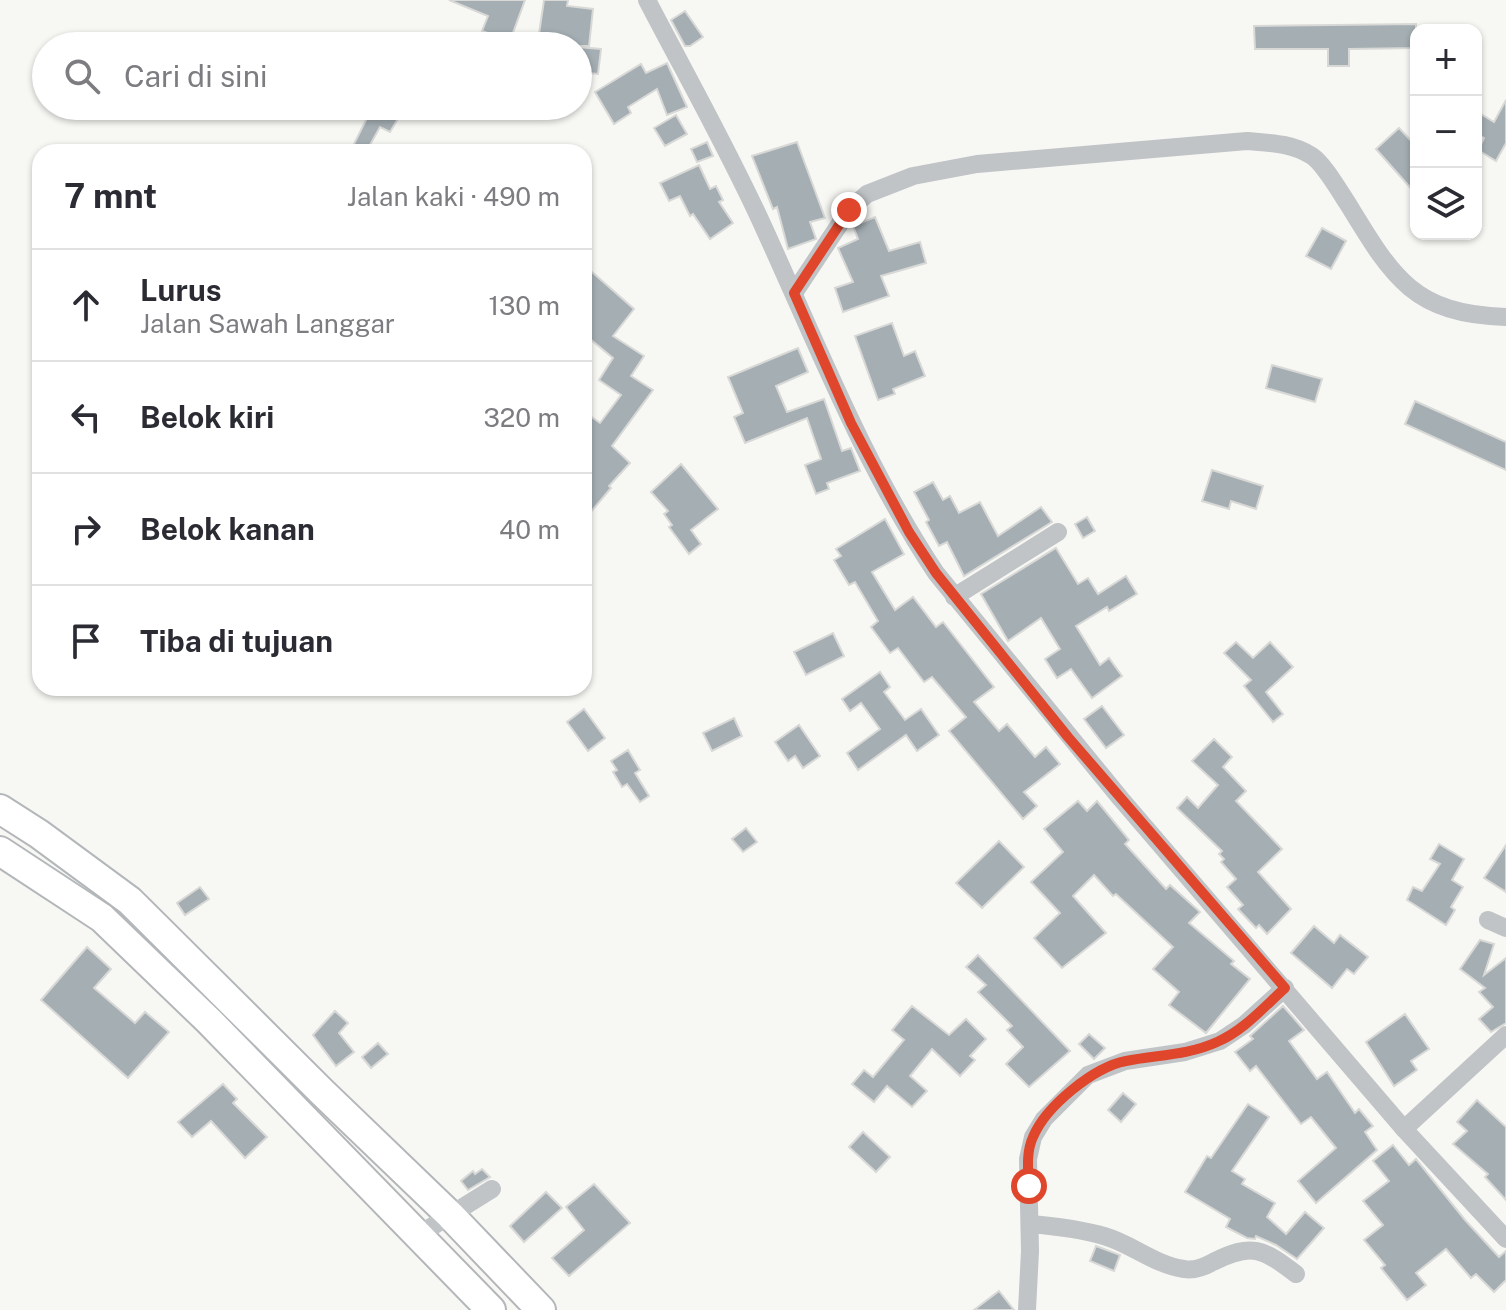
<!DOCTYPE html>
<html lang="id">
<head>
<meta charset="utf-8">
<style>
	:root { --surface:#fff; --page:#f2f2f3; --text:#2b2b33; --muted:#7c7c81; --line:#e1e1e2 }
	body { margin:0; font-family:"Public Sans",sans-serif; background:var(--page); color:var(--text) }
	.controls { position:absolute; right:24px; top:24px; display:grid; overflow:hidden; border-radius:16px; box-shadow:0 2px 6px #0004 }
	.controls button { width:72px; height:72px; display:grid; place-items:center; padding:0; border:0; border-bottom:2px solid var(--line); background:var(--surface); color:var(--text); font:40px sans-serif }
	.stop { position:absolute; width:24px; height:24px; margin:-18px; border:6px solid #df462c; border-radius:50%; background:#fff }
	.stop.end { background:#df462c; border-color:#fff; box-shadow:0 2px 8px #0008 }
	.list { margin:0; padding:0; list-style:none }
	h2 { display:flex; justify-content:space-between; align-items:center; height:104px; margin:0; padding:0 32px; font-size:34px }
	h2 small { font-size:26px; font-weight:400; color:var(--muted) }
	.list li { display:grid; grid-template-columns:52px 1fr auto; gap:24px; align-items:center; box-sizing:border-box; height:112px; padding:0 32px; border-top:2px solid var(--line) }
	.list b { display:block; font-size:30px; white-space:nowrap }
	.list p { margin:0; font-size:26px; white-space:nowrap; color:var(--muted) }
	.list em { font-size:26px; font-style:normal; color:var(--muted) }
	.icon { flex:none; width:44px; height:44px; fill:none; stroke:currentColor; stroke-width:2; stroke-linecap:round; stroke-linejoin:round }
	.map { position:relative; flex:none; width:1506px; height:1310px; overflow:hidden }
	.search { position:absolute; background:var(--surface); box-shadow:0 2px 6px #0004; left:32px; top:32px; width:560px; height:88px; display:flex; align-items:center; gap:20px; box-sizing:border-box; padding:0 28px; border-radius:44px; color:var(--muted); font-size:30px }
	.panel { position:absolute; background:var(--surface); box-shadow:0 2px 6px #0004; left:32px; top:144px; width:560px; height:552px; border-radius:24px }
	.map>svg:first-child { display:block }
</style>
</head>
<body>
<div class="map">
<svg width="1506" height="1310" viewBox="0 0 1506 1310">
	<rect width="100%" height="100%" fill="#f7f7f4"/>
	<g fill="#a4aeb3" stroke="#d8d8d6" stroke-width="2">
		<path d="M449,0H525L510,41L482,31L488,16Z"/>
		<path d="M544,0H568L567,6L593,9L589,46H564L565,38L539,34Z"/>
		<path d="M685,11L703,37L690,46H685L671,20Z"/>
		<path d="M1416,24V48L1349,49V66H1328V49H1255L1254,26Z"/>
		<path d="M578,47L601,49L598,74L578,72Z"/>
		<path d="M667,63L687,107L667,115L657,89L628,107L631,113L614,124L595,92L641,64L646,73Z"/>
		<path d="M1506,100V143L1496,161L1478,150L1484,138L1476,133V111L1494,122Z"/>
		<path d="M373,106H392L402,112L390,132L380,127L366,152H350Z"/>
		<path d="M676,115L687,134L665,146L654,128Z"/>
		<path d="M1399,128L1416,146V194L1376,149Z"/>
		<path d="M707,142L713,156L697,162L691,149Z"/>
		<path d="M797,142L825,218L810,222L816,239L788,249L777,207L773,209L752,156Z"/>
		<path d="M699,165L710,189L716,186L723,200L719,202L733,223L710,239L693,214L690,216L680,196L669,201L660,183Z"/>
		<path d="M875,217L889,251L920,242L926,263L881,276L889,296L843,312L835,288L853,282L838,248L858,239L853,226Z"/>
		<path d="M1322,228L1346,241L1331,269L1306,256Z"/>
		<path d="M584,265L634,309L613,336L644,356L631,376L653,390L612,446L630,463L609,486L611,488L584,520V425L590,416L600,423L621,395L599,380L613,358L584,334Z"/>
		<path d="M892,323L904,356L915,351L925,376L893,389L895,394L878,400L855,336Z"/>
		<path d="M798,348L808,372L776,386L787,412L824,399L842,451L851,448L860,471L827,483L829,489L816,494L805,465L821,459L807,418L745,443L734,417L743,413L728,377Z"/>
		<path d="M1272,365L1322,379L1315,402L1266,388Z"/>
		<path d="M1415,401L1506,442V470L1405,424Z"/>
		<path d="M681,464L718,509L691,530L701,544L689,554L669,527L672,525L664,514L668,511L651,492Z"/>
		<path d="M1212,470L1263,486L1256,509L1231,501L1229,509L1202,501Z"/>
		<path d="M933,482L943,500L950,496L959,513L980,502L998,536L1041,507L1052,522L964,576L947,542L939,546L926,522L929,520L914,492Z"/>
		<path d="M1087,517L1095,531L1083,538L1075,524Z"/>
		<path d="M885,519L904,554L872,572L895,610L913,597L936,627L943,622L994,687L974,702L999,731L1007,724L1035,757L1046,747L1060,764L1024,792L1037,806L1023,819L949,731L966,717L932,677L924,682L898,648L890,653L871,627L878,621L855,582L849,585L834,560L841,556L836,549Z"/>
		<path d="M1056,548L1078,584L1088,578L1098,594L1126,576L1137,594L1109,611L1107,607L1076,626L1100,665L1109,658L1122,676L1092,698L1071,669L1057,678L1045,659L1060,649L1041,618L1008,641L981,594Z"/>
		<path d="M833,633L844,656L806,675L794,652Z"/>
		<path d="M1236,642L1253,658L1270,642L1293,667L1266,692L1283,714L1273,722L1244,686L1251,680L1224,653Z"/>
		<path d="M880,672L890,687L884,692L905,720L921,709L939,735L917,751L906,735L858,770L847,753L880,729L861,703L850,711L842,699Z"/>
		<path d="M1102,706L1124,735L1106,748L1084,719Z"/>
		<path d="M584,709L605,738L588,751L567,722Z"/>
		<path d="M734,718L742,736L712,751L703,733Z"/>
		<path d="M799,725L820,756L803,768L795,756L788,761L775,742Z"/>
		<path d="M1214,739L1232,757L1223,767L1246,791L1236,801L1282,849L1258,872L1291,909L1267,934L1259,925L1256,928L1238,909L1243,905L1227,887L1236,879L1221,862L1224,859L1219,854L1222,851L1177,808L1187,797L1198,808L1218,785L1192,761Z"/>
		<path d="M628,750L640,770L635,773L649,796L640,802L627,784L622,787L613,772L617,770L611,761Z"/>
		<path d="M1078,801L1087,811L1097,801L1129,840L1125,844L1166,889L1170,885L1200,912L1189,923L1234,961L1231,964L1250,979L1206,1033L1169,1005L1179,992L1153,969L1173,947L1116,894L1113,896L1094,875L1073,896L1106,933L1062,968L1034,938L1060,913L1031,882L1063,852L1044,829Z"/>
		<path d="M746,828L757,842L743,852L732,839Z"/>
		<path d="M999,841L1024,867L982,908L956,883Z"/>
		<path d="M1439,844L1464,859L1452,880L1463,887L1451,907L1455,910L1446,925L1407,900L1413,887L1422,891L1440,864L1430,859Z"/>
		<path d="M1506,845V892L1484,878Z"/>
		<path d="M200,887L209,899L185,915L177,903Z"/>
		<path d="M1314,926L1334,943L1340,935L1368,957L1354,974L1347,969L1332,988L1291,953Z"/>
		<path d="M1480,940L1494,944L1484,975L1506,958V1023L1491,1032L1479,1019L1493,1007L1479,992L1485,988L1460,969Z"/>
		<path d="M87,947L111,969L94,988L135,1023L145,1012L169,1032L128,1078L41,1000Z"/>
		<path d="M978,955L1070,1051L1029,1087L1006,1064L1023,1047L1007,1030L1012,1026L978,992L986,985L966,967Z"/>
		<path d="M912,1006L949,1035L966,1019L986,1039L970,1056L975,1060L960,1076L932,1049L910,1076L927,1091L912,1107L887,1086L874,1102L852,1084L864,1070L873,1077L904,1040L892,1030Z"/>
		<path d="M1283,1006L1304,1030L1289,1041L1317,1079L1327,1072L1355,1113L1359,1109L1373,1126L1365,1132L1377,1150L1316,1203L1298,1181L1336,1148L1311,1117L1301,1124L1256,1066L1250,1071L1235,1052L1253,1039L1250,1036Z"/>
		<path d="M335,1011L348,1023L339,1033L354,1052L336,1066L313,1035Z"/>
		<path d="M1405,1014L1429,1049L1411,1061L1417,1070L1394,1086L1366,1042Z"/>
		<path d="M1089,1034L1105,1048L1094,1059L1079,1044Z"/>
		<path d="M378,1043L388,1054L371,1068L362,1057Z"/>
		<path d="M223,1084L237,1099L233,1103L267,1137L245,1158L211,1121L192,1137L178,1122Z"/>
		<path d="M1123,1093L1136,1104L1121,1122L1108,1110Z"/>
		<path d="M1477,1100L1506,1127V1200L1485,1177L1488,1174L1453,1144L1467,1131L1457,1122Z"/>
		<path d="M1248,1104L1269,1117L1232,1171L1245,1179L1242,1184L1275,1203L1267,1217L1286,1234L1305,1212L1324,1228L1297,1259L1276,1245L1256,1236L1255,1239L1247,1238L1226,1227L1230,1219L1185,1192L1207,1156L1211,1158Z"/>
		<path d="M863,1132L890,1157L876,1172L849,1147Z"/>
		<path d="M1393,1145L1409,1165L1416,1159L1465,1220L1499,1257L1506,1251V1280L1494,1292L1476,1274L1471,1278L1446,1249L1416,1273L1426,1285L1407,1300L1381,1268L1385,1265L1364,1240L1383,1225L1363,1201L1389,1181L1373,1161Z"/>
		<path d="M482,1169L490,1177L468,1190L461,1181L473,1171L475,1174Z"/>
		<path d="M594,1184L630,1223L569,1276L552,1258L584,1230L566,1207Z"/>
		<path d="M546,1192L562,1208L524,1242L510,1226Z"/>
		<path d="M1096,1246L1120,1255L1114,1271L1090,1261Z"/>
		<path d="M999,1291L1014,1310H974Z"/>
	</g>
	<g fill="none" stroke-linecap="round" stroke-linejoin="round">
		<defs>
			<g id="highway">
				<path d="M0,809L39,834L130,901L322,1092L450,1215L541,1310"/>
				<path d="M0,851L102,918L209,1021L491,1310"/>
			</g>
		</defs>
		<use href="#highway" stroke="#b3b7ba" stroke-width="32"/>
		<g stroke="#c0c4c7" stroke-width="18">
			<path d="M647,0C686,75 728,149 763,226C817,344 864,465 936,573L1121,799L1404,1129L1506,1239"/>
			<path d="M794,293L849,210L867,194L913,176L977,164L1247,141C1270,143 1292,143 1312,156C1324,164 1340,192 1348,204C1393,278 1414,314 1506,317"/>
			<path d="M954,597L1058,532"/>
			<path d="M1488,920L1506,928"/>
			<path d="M1404,1129L1506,1035"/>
			<path d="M1030,1224C1054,1226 1080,1229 1104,1236C1132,1244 1155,1265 1184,1269C1194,1271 1204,1267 1213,1262C1252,1242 1263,1249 1296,1274"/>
			<path d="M420,1234L492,1189"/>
			<path d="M1027,1310L1030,1251L1028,1159L1033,1137L1044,1119L1088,1075L1125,1061L1185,1052L1220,1041L1244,1025L1285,988"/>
		</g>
		<use href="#highway" stroke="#fff" stroke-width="28"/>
	</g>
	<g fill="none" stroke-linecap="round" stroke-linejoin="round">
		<path stroke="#df462c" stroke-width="10" d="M849,210L794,293L851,423L909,532L936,573L1068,737L1285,988C1264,1007 1243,1031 1217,1042C1189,1055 1157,1055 1126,1061C1094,1067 1046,1106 1033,1137C1026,1152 1028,1170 1029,1186"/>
	</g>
</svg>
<div class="controls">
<button>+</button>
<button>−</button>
<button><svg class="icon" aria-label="layers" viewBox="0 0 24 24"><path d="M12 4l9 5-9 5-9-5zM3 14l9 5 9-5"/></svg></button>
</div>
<div class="stop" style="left:1029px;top:1186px"></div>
<div class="stop end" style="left:849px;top:210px"></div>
<div class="search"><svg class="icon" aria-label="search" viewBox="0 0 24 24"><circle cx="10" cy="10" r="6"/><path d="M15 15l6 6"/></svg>Cari di sini</div>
<section class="panel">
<h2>7 mnt<small>Jalan kaki · 490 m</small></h2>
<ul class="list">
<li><svg class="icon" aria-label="ahead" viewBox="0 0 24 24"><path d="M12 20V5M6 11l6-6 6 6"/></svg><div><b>Lurus</b><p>Jalan Sawah Langgar</p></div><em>130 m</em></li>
<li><svg class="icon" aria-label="left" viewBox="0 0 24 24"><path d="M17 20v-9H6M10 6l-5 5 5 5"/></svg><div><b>Belok kiri</b></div><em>320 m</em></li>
<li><svg class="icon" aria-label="right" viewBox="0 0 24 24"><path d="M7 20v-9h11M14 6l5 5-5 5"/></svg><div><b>Belok kanan</b></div><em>40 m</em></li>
<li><svg class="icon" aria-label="arrive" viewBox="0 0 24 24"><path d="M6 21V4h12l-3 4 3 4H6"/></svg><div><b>Tiba di tujuan</b></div></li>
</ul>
</section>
</div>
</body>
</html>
